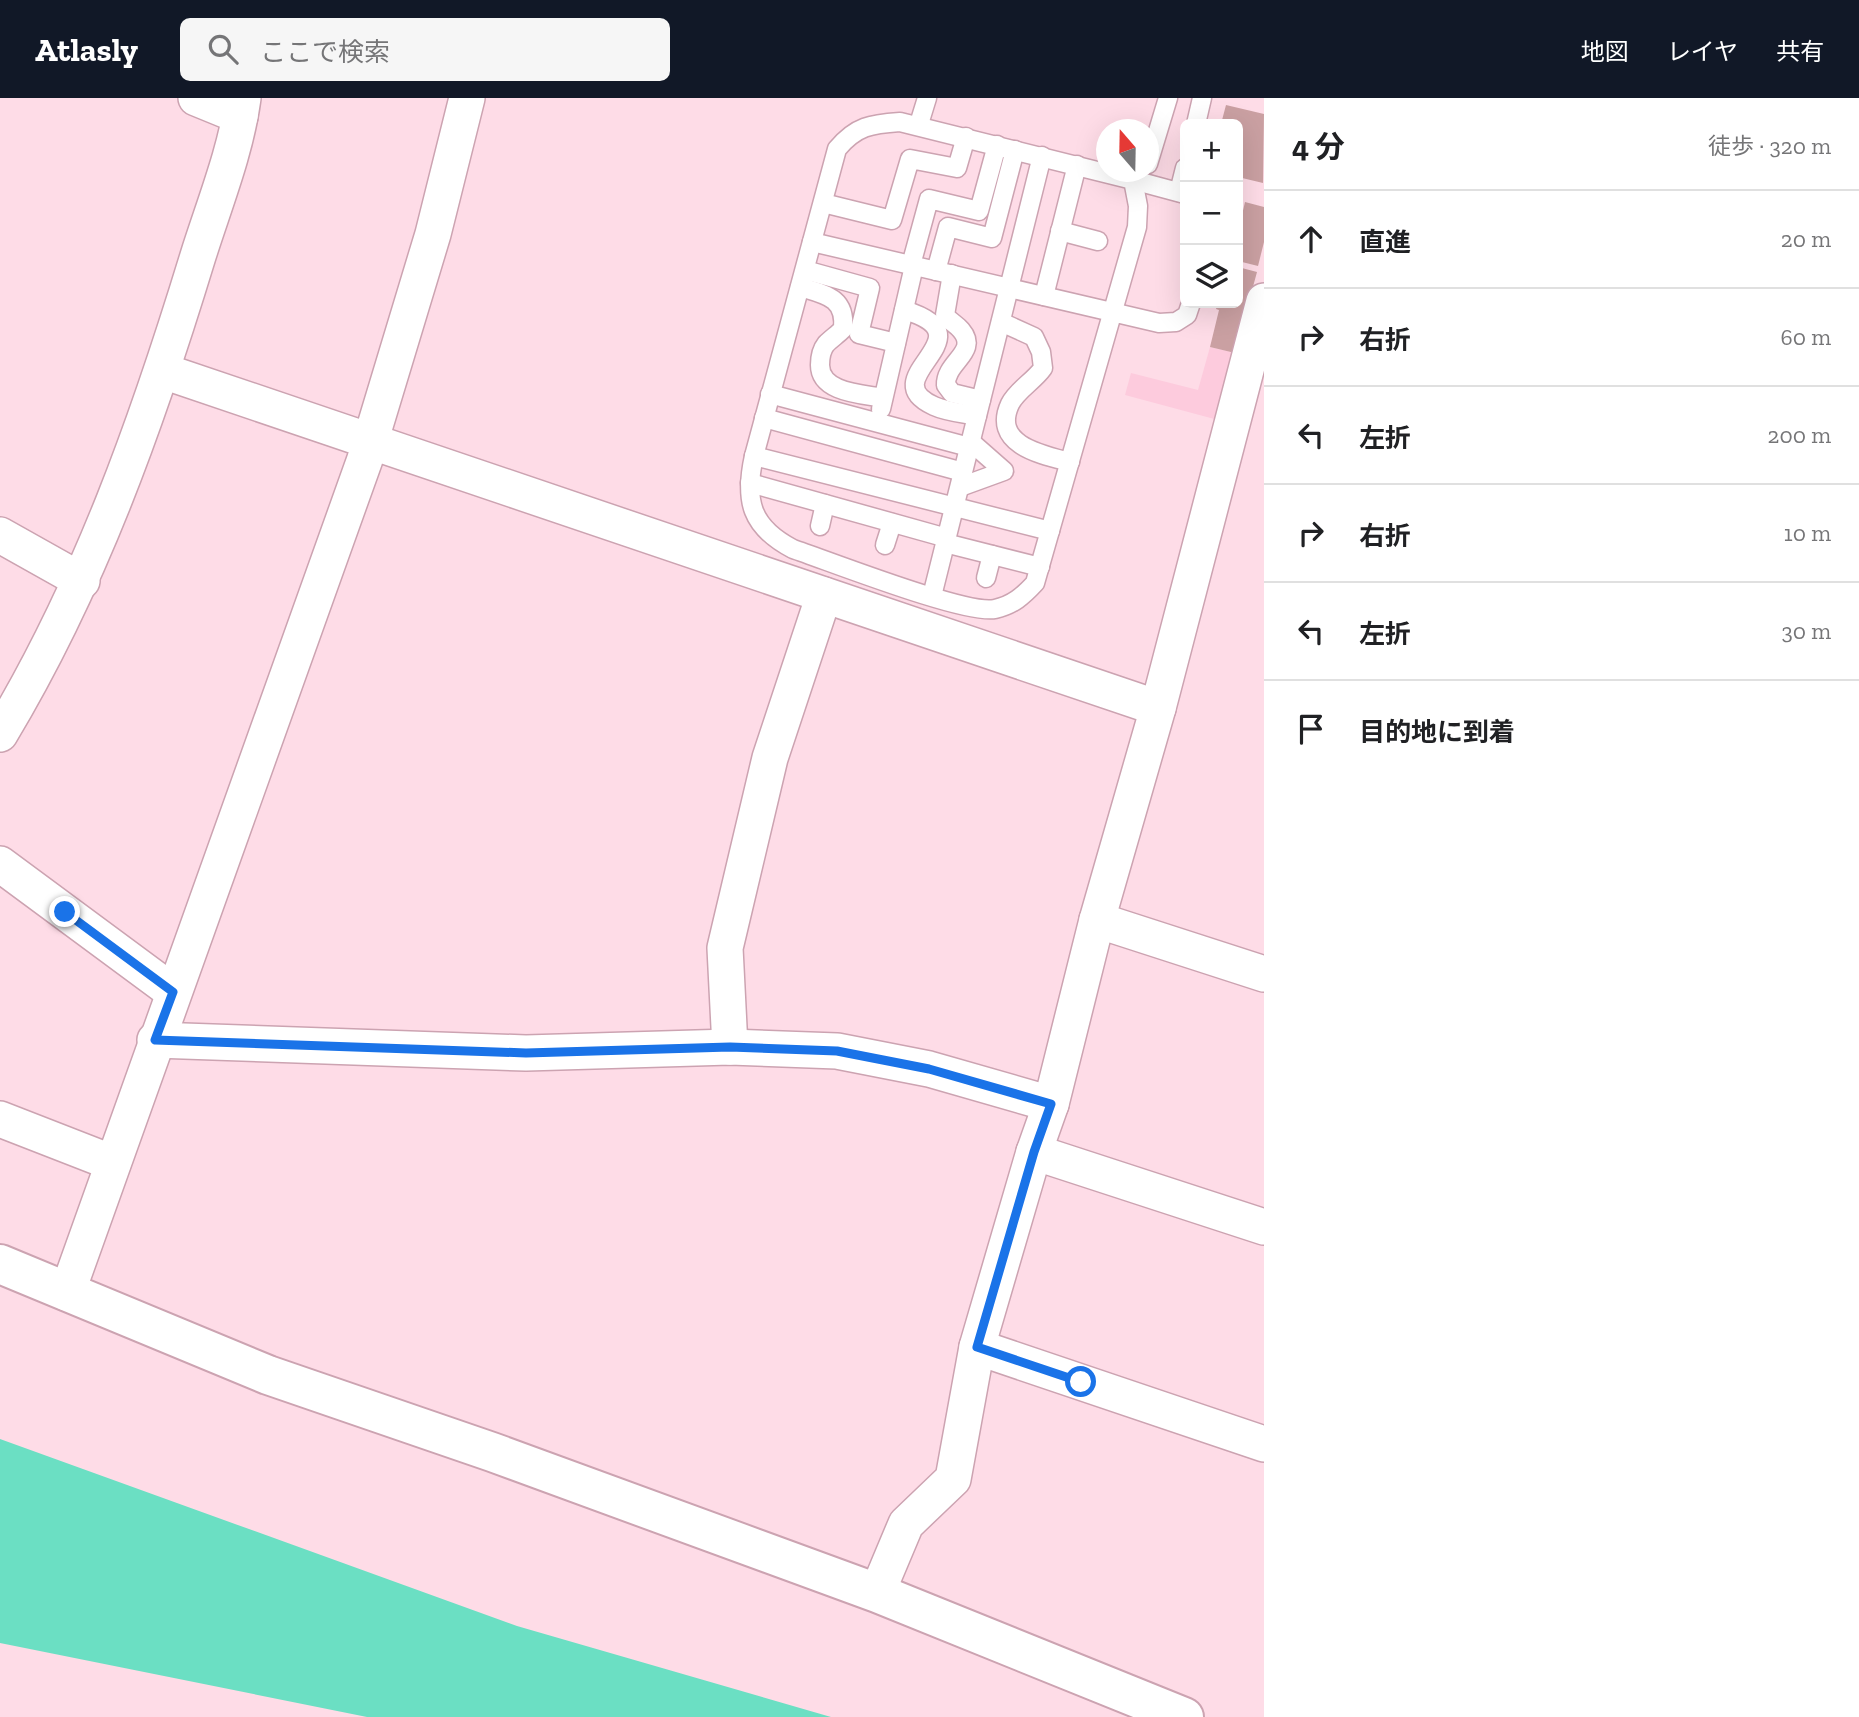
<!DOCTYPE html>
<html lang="ja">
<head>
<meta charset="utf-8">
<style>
	:root { --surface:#fff; --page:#f6f6f6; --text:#202124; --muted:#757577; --line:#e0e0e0; --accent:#111827 }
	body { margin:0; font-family:"Zilla Slab","Noto Sans JP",serif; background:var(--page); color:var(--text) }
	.controls { position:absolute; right:21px; top:21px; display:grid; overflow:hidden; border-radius:10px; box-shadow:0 7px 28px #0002 }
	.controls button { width:63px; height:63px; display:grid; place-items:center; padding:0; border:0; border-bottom:2px solid var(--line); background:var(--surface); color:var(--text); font:35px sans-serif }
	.compass { position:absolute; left:1096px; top:21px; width:63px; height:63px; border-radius:50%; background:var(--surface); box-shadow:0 7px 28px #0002; rotate:340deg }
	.stop { position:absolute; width:21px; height:21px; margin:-16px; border:5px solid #1a73e8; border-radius:50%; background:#fff }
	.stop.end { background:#1a73e8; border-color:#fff; box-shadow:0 2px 7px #0008 }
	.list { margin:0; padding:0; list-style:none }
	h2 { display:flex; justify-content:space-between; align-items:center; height:91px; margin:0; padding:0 28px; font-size:30px }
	h2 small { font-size:23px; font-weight:400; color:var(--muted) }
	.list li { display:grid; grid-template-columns:46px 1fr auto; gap:21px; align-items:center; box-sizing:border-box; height:98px; padding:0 28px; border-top:2px solid var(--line) }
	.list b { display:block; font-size:26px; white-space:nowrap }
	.list em { font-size:23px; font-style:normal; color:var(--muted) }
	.icon { flex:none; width:38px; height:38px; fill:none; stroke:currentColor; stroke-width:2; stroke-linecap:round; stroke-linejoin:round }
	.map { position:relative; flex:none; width:1264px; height:1619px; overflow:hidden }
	header { display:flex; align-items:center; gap:42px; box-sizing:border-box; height:98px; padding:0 35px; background:var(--accent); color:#fff }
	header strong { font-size:33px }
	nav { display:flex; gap:38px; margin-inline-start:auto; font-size:24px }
	.search { width:490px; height:63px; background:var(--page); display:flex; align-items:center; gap:18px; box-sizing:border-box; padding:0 24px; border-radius:10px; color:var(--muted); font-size:26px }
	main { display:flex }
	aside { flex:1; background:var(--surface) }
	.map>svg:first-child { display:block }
</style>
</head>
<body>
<header>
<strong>Atlasly</strong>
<div class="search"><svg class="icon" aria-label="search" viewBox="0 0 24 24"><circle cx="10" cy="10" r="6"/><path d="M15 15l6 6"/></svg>ここで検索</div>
<nav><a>地図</a><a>レイヤ</a><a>共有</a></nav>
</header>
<main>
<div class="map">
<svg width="1264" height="1619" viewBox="0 0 1264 1619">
	<rect width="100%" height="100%" fill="#fedce7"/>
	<path fill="#fdcbdd" d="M1210,249L1235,255L1218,322L1125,297L1131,275L1198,292Z"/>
	<path fill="#6bdfc3" d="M0,1341L517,1528L831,1619H367L0,1545Z"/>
	<g fill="#caa0a2">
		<path d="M1226,7L1264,16L1263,85L1238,79V26H1221Z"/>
		<path d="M1245,104L1264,109V144L1258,168L1238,163V134Z"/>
		<path d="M1238,169L1257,174L1235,255L1210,249L1219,212L1216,211L1218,205H1238Z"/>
	</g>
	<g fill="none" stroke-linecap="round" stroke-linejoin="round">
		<defs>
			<g id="service">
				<path d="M900,24L1133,82L1138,108L1137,129L1035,485C1023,498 1013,507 995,511C966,517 829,463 793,451C751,429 744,403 754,358L837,51C856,28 871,26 900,24Z"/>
				<path d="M919,26L927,0"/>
				<path d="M1196,26L1202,0"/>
				<path d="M1148,66L1168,0"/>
				<path d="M1133,82L1185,96"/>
				<path d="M1179,94L1185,70"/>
				<path d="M823,105L892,122L910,61L957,70L966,39"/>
				<path d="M1060,133L1098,143"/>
				<path d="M812,144L1159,225L1176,224L1187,217L1191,205"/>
				<path d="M911,167L929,101L979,113L997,47"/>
				<path d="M805,172L870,190L859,236L896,245"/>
				<path d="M936,173L948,129L992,140L1015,52"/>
				<path d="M952,176L945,217C950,224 956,226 961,232C980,254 945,264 946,287L952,295L981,302"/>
				<path d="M800,189C827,197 846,200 843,231C838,236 831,241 826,246C822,251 820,260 820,267C820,295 863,296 883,300"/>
				<path d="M1044,198L1077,67"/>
				<path d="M904,212C994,239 870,279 934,308C947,314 963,315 977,318"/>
				<path d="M1001,224L1034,239L1041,254L1043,270C1034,283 1017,292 1010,306C991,347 1043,357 1070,364"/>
				<path d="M770,296L969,349"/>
				<path d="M881,311L914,168"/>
				<path d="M764,320L963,374"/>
				<path d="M754,358L1050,433"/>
				<path d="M750,385L947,440"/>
				<path d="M960,389L1004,373L971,344"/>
				<path d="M820,428L825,406"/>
				<path d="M945,445L1040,469"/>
				<path d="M885,447L892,425"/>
				<path d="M986,480L992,457"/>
				<path d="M932,498L1042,58"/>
			</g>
			<g id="minor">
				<path d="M196,0L240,18"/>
				<path d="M163,273L1158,610"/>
				<path d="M0,437L82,483"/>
				<path d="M0,636C90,486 147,325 198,158C214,107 236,53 243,0"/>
				<path d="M0,766L173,894"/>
				<path d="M1097,822L1264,876"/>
				<path d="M155,942L526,955L730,949L837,953L929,971L1051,1006"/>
				<path d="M730,949L725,850L770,660L824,497"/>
				<path d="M0,1021L113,1065"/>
				<path d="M1034,1054L1264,1129"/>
				<path d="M67,1195L365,361L433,136L467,0"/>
				<path d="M977,1249L1264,1346"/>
				<path d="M877,1495L906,1426L953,1381L977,1249L1034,1054L1051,1006L1097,822L1158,610L1264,203"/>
			</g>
			<path id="tertiary" d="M0,1166L268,1277L492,1354L877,1495L1184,1619"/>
		</defs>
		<use href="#service" stroke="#cca3b1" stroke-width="21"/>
		<use href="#minor" stroke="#cca3b1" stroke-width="38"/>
		<use href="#tertiary" stroke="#cca3b1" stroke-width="42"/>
		<use href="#service" stroke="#fff" stroke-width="18"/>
		<use href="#minor" stroke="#fff" stroke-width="35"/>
		<use href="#tertiary" stroke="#fff" stroke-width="38"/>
	</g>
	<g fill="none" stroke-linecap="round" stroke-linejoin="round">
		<path stroke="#1a73e8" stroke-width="9" d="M65,814L173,894L155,942L526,955L730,949L837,953L929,971L1051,1006L1034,1054L977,1249L1081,1284"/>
	</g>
</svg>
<div class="controls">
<button>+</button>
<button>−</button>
<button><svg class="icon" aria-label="layers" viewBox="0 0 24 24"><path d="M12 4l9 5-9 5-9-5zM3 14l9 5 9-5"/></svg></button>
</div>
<svg class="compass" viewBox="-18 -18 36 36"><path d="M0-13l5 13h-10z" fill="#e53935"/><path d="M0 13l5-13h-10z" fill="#757577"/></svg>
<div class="stop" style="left:1081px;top:1284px"></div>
<div class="stop end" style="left:65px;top:814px"></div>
</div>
<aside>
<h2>4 分<small>徒歩 · 320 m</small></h2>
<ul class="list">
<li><svg class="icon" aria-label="ahead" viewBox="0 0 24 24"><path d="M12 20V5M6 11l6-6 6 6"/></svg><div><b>直進</b></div><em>20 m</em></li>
<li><svg class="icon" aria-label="right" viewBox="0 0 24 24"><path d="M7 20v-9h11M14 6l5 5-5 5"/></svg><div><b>右折</b></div><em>60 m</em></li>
<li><svg class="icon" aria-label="left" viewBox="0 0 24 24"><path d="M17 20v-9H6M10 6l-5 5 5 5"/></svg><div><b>左折</b></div><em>200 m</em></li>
<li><svg class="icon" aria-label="right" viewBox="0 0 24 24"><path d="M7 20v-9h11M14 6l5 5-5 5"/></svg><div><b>右折</b></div><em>10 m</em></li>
<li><svg class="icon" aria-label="left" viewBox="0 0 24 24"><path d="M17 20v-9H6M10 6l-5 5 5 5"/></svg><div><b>左折</b></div><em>30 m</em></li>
<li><svg class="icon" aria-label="arrive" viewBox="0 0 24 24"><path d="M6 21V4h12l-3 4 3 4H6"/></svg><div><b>目的地に到着</b></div></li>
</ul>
</aside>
</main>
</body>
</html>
